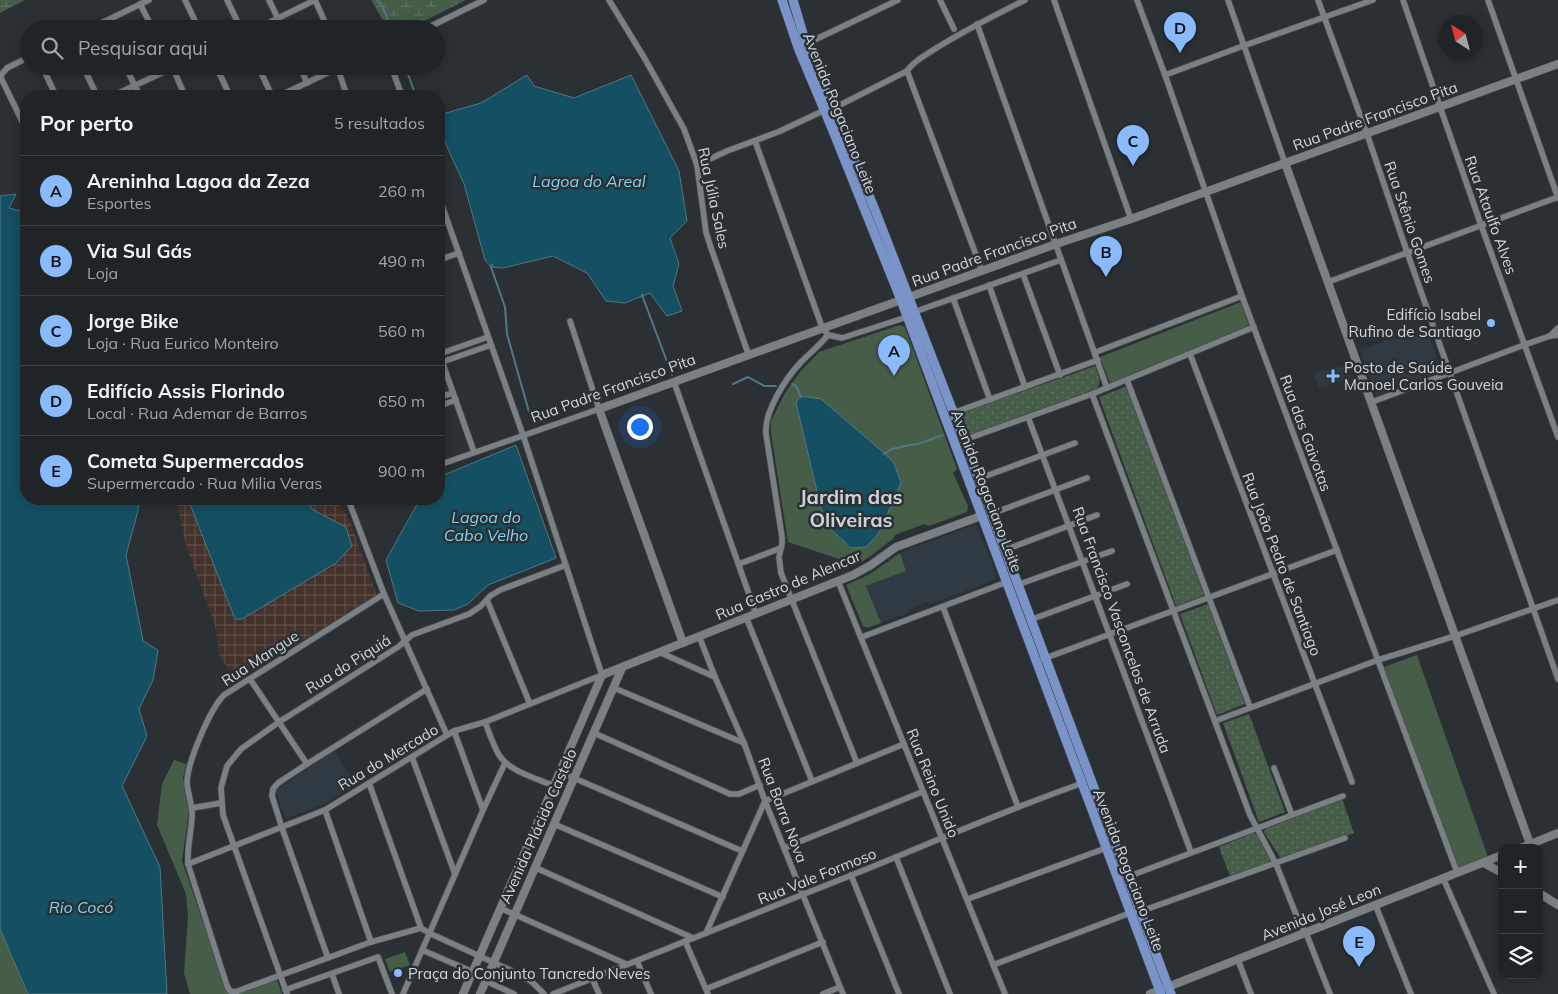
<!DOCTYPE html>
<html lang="pt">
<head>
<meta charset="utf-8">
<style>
	:root { --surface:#202427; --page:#282c2f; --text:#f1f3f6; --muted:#a2a4a7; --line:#3d4144; --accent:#89bafc }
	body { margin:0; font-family:Mulish,sans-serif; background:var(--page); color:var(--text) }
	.controls { position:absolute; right:15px; bottom:15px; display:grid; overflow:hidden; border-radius:10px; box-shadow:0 2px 12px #0003 }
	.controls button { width:45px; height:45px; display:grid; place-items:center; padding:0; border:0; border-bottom:1px solid var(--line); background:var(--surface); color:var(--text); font:25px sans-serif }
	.compass { position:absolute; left:1438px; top:15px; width:45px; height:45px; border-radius:50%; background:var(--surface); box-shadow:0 2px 12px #0003; rotate:324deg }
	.you { position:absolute; left:639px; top:426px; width:18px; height:18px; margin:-12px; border:4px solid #fff; border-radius:50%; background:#1a73e8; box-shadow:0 0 0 8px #1a73e833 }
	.badge { display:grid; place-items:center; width:32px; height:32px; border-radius:50%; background:var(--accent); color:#111; font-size:16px; font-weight:700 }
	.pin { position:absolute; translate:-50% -41px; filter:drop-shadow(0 1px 2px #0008) }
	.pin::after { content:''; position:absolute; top:26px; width:18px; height:15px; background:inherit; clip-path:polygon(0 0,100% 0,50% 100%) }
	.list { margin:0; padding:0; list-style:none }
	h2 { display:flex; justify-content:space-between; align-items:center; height:65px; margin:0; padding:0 20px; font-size:21px }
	h2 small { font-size:16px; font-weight:400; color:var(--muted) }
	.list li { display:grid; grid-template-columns:32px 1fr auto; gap:15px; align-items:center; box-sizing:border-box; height:70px; padding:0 20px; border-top:1px solid var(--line) }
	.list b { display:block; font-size:19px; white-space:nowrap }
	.list p { margin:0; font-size:16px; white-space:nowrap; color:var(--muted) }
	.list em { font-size:16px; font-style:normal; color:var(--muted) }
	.icon { flex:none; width:28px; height:28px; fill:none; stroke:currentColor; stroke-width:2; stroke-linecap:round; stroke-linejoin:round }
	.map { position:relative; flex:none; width:1558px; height:994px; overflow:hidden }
	.search { position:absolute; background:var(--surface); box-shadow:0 2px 12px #0003; left:20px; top:20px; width:425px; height:55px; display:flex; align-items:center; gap:12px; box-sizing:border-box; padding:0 18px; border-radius:28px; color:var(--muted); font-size:19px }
	.panel { position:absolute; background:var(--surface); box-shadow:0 2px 12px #0003; left:20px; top:90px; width:425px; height:415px; border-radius:20px }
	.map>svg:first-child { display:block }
</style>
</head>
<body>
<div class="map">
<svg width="1558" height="994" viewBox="0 0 1558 994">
	<defs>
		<pattern id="industrial-grid" width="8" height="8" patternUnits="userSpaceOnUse" patternTransform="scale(1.25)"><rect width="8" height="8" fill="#45322b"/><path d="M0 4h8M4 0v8" fill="none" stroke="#5f4f49"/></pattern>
		<pattern id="wetland-marsh" width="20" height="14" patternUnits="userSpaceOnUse" patternTransform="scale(1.25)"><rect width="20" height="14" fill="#465d47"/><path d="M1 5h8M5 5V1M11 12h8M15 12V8" fill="none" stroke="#607461"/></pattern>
		<pattern id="park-dots" width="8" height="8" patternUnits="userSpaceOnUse" patternTransform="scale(1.25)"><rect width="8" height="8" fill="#465d47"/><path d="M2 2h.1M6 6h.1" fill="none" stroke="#607461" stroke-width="1.8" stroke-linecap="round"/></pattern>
	</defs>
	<rect width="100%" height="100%" fill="#2b3034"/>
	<path fill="url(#industrial-grid)" d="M176,499H335L349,519L377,596L237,679L220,658L215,626L186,545Z"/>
	<g fill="#2f3a42">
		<path d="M1426,327L1442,371L1377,396L1360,350Z"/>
		<path d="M1346,365L1351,379L1319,388L1314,373Z"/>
		<path d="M976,524L996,574L994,580L929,605L927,602L912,608L908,613L881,623L866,586L906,571L900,553Z"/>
		<path d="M334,751L355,784L324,804L287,819L285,818L276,793V790Z"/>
	</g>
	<g fill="#465d47">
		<path d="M1241,302L1249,326L1110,383L1100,357Z"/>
		<path d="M900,325L905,327L957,469L953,473L968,506L967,512L929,526L924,524L895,535L893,539L862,562L854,564L788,542L771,433V421L785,393L800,372L819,352Z"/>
		<path d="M900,553L906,571L866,586L881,623L867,628L863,626L846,585L870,574Z"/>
		<path d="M1417,655L1488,857L1457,869L1384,667Z"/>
		<path d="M174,760L186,764L183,778L189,811L182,861L226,989L231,994H190L184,973L188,916L186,894L157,825L162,784Z"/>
		<path d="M0,929C11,950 18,973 28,994H0Z"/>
		<path d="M405,952L410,965L390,972L385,959Z"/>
		<path d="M277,980L282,994H235Z"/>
	</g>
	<g fill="url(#wetland-marsh)">
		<path d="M0,0H25L0,13Z"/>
		<path d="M371,0H466L408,29H388Z"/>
	</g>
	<g fill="url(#park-dots)">
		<path d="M1095,366C1098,375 1103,382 1096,389L970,435L967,434L960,419L961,413Z"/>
		<path d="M1127,386L1204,595L1176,606L1099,397Z"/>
		<path d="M1208,604L1245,704L1217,715L1180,614Z"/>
		<path d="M1249,714L1285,812L1259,822L1223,723Z"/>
		<path d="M1342,799L1354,833L1281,859L1264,832L1265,829Z"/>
		<path d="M1254,833L1257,835L1270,860L1268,863L1230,876L1219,847Z"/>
	</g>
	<g fill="#145062" stroke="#4d7886">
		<path d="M527,75L534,86L574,98L631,75L679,171L687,221L670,238L679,264L673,286L682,311L667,316L650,293L625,303L606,301L587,273L553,256L503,268L491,267L485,260L464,184L439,129V115L481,103Z"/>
		<path d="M16,194L9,208L24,212L26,216V499H139L138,511L126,555L143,641L158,650L153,680L139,709L147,736L122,786L160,867L167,994H28L0,929V196Z"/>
		<path d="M800,396L821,399L885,454L894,463L901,483L879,533L866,547L850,548L843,540L830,529L821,508L796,403Z"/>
		<path d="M516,445L556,558L488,585L468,604L454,610L419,611L398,603L386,560L420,499H439V477Z"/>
		<path d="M188,499H305L313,510L346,527L352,546L336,563L242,619H235Z"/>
	</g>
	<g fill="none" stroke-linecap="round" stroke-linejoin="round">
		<g stroke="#4d7886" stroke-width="2">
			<path d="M377,0L382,6L392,29"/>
			<path d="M405,66L416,96"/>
			<path d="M492,265L491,267L505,307L507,334L529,412"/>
			<path d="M642,295L672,375"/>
			<path d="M733,384L748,377L764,386H776"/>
			<path d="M792,384L796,386L801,397"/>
			<path d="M884,454L892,449L909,445L918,444L943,435"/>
		</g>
		<defs>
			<g id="street">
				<path d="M185,0L199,29"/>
				<path d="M227,0L241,29"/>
				<path d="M269,0L283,29"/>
				<path d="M315,0L328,29"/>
				<path d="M609,0L645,59L684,129L697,165L706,232L710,245L749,356"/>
				<path d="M940,0L954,29"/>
				<path d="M1054,0L1131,219"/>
				<path d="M1137,0L1165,75L1242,296L1457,872"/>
				<path d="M1228,0L1285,163"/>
				<path d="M1318,0L1367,134L1407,252L1558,679"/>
				<path d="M1403,0L1481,225L1558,437"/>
				<path d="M1488,0L1558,198"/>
				<path d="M140,4L153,29"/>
				<path d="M104,22L108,29"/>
				<path d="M977,24L1107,388"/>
				<path d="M89,29L149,0"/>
				<path d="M256,29L315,0"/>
				<path d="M425,29L484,0"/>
				<path d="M806,44L898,0"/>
				<path d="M42,66L56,96"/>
				<path d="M83,66L97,96"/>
				<path d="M125,66L140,96"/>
				<path d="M172,66L185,96"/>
				<path d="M216,66L230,96"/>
				<path d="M258,66L272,96"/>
				<path d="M300,66L307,83"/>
				<path d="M391,66L402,96"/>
				<path d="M338,69L347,96"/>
				<path d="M907,71L982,271"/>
				<path d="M1165,75L1243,46L1373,0"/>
				<path d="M112,96L177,66"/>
				<path d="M279,96L342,66"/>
				<path d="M834,108L907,71C913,62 921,58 930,52C961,32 993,16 1025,0"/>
				<path d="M26,129L1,78V75L7,68L29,57"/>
				<path d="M755,141L822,327L828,335C820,345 810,353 801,362C786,378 764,411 766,434L782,537V544L779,557L781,573L857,763"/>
				<path d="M697,165L727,151L778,132L825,110"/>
				<path d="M439,260L459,253"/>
				<path d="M1023,274L1060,375"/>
				<path d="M1328,282L1558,197"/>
				<path d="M989,285L1025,387"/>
				<path d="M953,298L990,400"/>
				<path d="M914,312L1061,260"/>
				<path d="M828,335L842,338L907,317"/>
				<path d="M1550,336L1558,328"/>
				<path d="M1096,352L1242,296"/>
				<path d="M439,353L474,452"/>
				<path d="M439,354L488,337"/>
				<path d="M1190,354L1352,782"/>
				<path d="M442,362L491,345"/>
				<path d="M1127,380L1250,707"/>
				<path d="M674,382L756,614"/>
				<path d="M1092,394L1250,815L1276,864L1299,922L1306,933L1330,994"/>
				<path d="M439,397L453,393"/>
				<path d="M1372,402L1524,345L1550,336L1558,335"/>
				<path d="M439,406L456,400"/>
				<path d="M953,413L1098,360"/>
				<path d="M1028,417L1191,852"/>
				<path d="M964,440L1092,394L1254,327"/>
				<path d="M439,465L599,409L570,321"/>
				<path d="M978,479L1075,443"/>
				<path d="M348,499L384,594L447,735"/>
				<path d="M991,514L1087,478"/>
				<path d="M1005,550L1097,515"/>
				<path d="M739,564L781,548"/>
				<path d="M838,581L1005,994"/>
				<path d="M1017,585L1112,551"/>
				<path d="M384,594L224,695C210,709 187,763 187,783C188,795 193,806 192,817C191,833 187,848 188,864L227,986L230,991L235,992L371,942L421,928L429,933L519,974L532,982L544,994"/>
				<path d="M487,600L530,704"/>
				<path d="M943,607L1018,807"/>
				<path d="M746,617L812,781"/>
				<path d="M1030,620L1127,584"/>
				<path d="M699,636L715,677L744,743L765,801L843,994"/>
				<path d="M862,637L1007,582"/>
				<path d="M659,652L715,677"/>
				<path d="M1043,659L1337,550"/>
				<path d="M250,679L307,764"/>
				<path d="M614,688L744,743"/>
				<path d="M1215,721L1378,660L1455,636L1558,600"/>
				<path d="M485,722C489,732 493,745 499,755C510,772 536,778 554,786"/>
				<path d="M454,731L483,810"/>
				<path d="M594,733L730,794H739L760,785"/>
				<path d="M412,757L455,874"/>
				<path d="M1274,768L1292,815"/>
				<path d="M560,772L742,851"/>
				<path d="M369,783L421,928"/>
				<path d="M192,808L221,803"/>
				<path d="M325,810L371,942"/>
				<path d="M554,824L723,897"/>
				<path d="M784,848L922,792"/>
				<path d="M896,857L950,994"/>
				<path d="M188,864L325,810L454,731L485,722L602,675L523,435L439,197"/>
				<path d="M536,868L693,938"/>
				<path d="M851,875L899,994"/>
				<path d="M1127,877L1343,796"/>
				<path d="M1443,878L1494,994"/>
				<path d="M968,899L1106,848"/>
				<path d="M1375,904L1411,994"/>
				<path d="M500,908L626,964"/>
				<path d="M706,933L765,801L904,744"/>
				<path d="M685,941L708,994"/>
				<path d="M422,950L473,972"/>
				<path d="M328,958L282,828L272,796L273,789L278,783L307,764L427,689"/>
				<path d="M1238,960L1251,994"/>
				<path d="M637,961L651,994"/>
				<path d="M993,965L1130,913L1139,912L1345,838"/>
				<path d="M332,974L339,994"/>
				<path d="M592,978L599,994"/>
				<path d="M486,981L514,994"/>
				<path d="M706,989L823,942"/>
				<path d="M285,990L378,957L392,994"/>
				<path d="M287,994L223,815L221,788L227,766L241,749L279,722L398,647L412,635L469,614L481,606L490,596L500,590L566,565"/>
				<path d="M403,994L483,810L505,763"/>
				<path d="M553,994C652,954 752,915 852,875C929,844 1005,810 1083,783"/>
				<path d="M823,994L840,987"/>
			</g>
			<g id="secondary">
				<path d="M1285,163L1530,844"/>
				<path d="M683,643L599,409L1056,244L1131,219L1558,64"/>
				<path d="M1521,848L1558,833"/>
				<path d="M1484,863L1502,873"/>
				<path d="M1539,893L1558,905"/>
				<path d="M463,994L602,675L853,575L871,565L896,547L981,516"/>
				<path d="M480,994L622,668"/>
				<path d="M1150,994L1502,855"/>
			</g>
			<g id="primary">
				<path d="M782,0L799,50L831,126L901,300L1161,994"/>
				<path d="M793,0L806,44L875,210L964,440L1171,994"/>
			</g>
		</defs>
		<use href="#street" stroke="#494d51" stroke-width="7"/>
		<use href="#secondary" stroke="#494d51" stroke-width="9"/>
		<use href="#primary" stroke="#494d51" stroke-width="10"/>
		<use href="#street" stroke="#7a8084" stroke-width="5.5"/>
		<use href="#secondary" stroke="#7a8084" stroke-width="8"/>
		<use href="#primary" stroke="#7a93c8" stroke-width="9"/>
	</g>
	<g fill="#89bafc" stroke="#2b3034" stroke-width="2">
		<circle cx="1491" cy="323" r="5"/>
		<path d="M1330.5 368.5h5v5h5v5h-5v5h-5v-5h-5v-5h5z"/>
		<circle cx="398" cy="973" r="5"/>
	</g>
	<g text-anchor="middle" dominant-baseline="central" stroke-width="5" stroke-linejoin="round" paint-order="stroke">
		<g font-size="15" fill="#d3d6d9" stroke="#2b3034">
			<text transform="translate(840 113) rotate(68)">Avenida Rogaciano Leite</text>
			<text transform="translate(1375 116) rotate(-20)">Rua Padre Francisco Pita</text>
			<text transform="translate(714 198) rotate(78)">Rua Júlia Sales</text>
			<text transform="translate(1491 215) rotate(70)">Rua Ataulfo Alves</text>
			<text transform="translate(1410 222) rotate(71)">Rua Stênio Gomes</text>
			<text transform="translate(994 252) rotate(-20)">Rua Padre Francisco Pita</text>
			<text transform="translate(613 388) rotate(-20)">Rua Padre Francisco Pita</text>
			<text transform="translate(1306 433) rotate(70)">Rua das Gaivotas</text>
			<text transform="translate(987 491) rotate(69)">Avenida Rogaciano Leite</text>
			<text transform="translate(1282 564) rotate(69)">Rua João Pedro de Santiago</text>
			<text transform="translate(788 585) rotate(-23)">Rua Castro de Alencar</text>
			<text transform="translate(1122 630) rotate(70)">Rua Francisco Vasconcelos de Arruda</text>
			<text transform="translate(260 658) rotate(-33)">Rua Mangue</text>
			<text transform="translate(348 664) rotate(-32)">Rua do Piquiá</text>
			<text transform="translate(388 757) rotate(-31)">Rua do Mercado</text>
			<text transform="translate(933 783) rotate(68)">Rua Reino Unido</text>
			<text transform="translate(783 810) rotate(69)">Rua Barra Nova</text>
			<text transform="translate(538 826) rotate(-66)">Avenida Plácido Castelo</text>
			<text transform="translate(1129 870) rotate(69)">Avenida Rogaciano Leite</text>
			<text transform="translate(817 876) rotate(-22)">Rua Vale Formoso</text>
			<text transform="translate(1321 912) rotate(-22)">Avenida José Leon</text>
		</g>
		<g font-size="15" fill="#d3d6d9" stroke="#2b3034" text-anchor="start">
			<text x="1481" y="314" text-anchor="end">Edifício Isabel<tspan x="1481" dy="17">Rufino de Santiago</tspan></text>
			<text x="1344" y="367">Posto de Saúde<tspan x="1344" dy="17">Manoel Carlos Gouveia</tspan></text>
			<text x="408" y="973">Praça do Conjunto Tancredo Neves</text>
		</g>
		<g font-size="16" font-style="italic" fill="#7bd5f3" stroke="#2b3034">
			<text x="589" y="181">Lagoa do Areal</text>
			<text x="486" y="517">Lagoa do<tspan x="486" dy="18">Cabo Velho</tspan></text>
			<text x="81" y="907">Rio Cocó</text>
		</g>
		<g font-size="20" font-weight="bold" fill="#cbd1d7" stroke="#2b3034">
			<text x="851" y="496">Jardim das<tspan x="851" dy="23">Oliveiras</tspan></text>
		</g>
	</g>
</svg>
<div class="controls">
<button>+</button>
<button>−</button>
<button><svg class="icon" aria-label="layers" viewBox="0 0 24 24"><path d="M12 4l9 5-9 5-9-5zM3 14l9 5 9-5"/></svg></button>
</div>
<svg class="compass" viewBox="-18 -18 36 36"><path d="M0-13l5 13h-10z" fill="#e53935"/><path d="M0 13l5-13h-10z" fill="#a2a4a7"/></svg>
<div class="you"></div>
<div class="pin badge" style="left:894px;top:376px">A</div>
<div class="pin badge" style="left:1106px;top:277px">B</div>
<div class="pin badge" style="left:1133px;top:166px">C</div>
<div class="pin badge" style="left:1180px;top:53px">D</div>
<div class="pin badge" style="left:1359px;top:967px">E</div>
<div class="search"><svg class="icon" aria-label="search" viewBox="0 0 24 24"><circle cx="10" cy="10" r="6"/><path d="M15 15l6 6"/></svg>Pesquisar aqui</div>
<section class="panel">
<h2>Por perto<small>5 resultados</small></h2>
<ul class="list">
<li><span class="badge">A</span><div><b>Areninha Lagoa da Zeza</b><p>Esportes</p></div><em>260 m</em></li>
<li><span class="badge">B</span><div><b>Via Sul Gás</b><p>Loja</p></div><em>490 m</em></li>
<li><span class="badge">C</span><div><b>Jorge Bike</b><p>Loja · Rua Eurico Monteiro</p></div><em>560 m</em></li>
<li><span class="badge">D</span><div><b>Edifício Assis Florindo</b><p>Local · Rua Ademar de Barros</p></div><em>650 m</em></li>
<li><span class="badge">E</span><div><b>Cometa Supermercados</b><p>Supermercado · Rua Milia Veras</p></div><em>900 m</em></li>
</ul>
</section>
</div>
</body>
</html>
